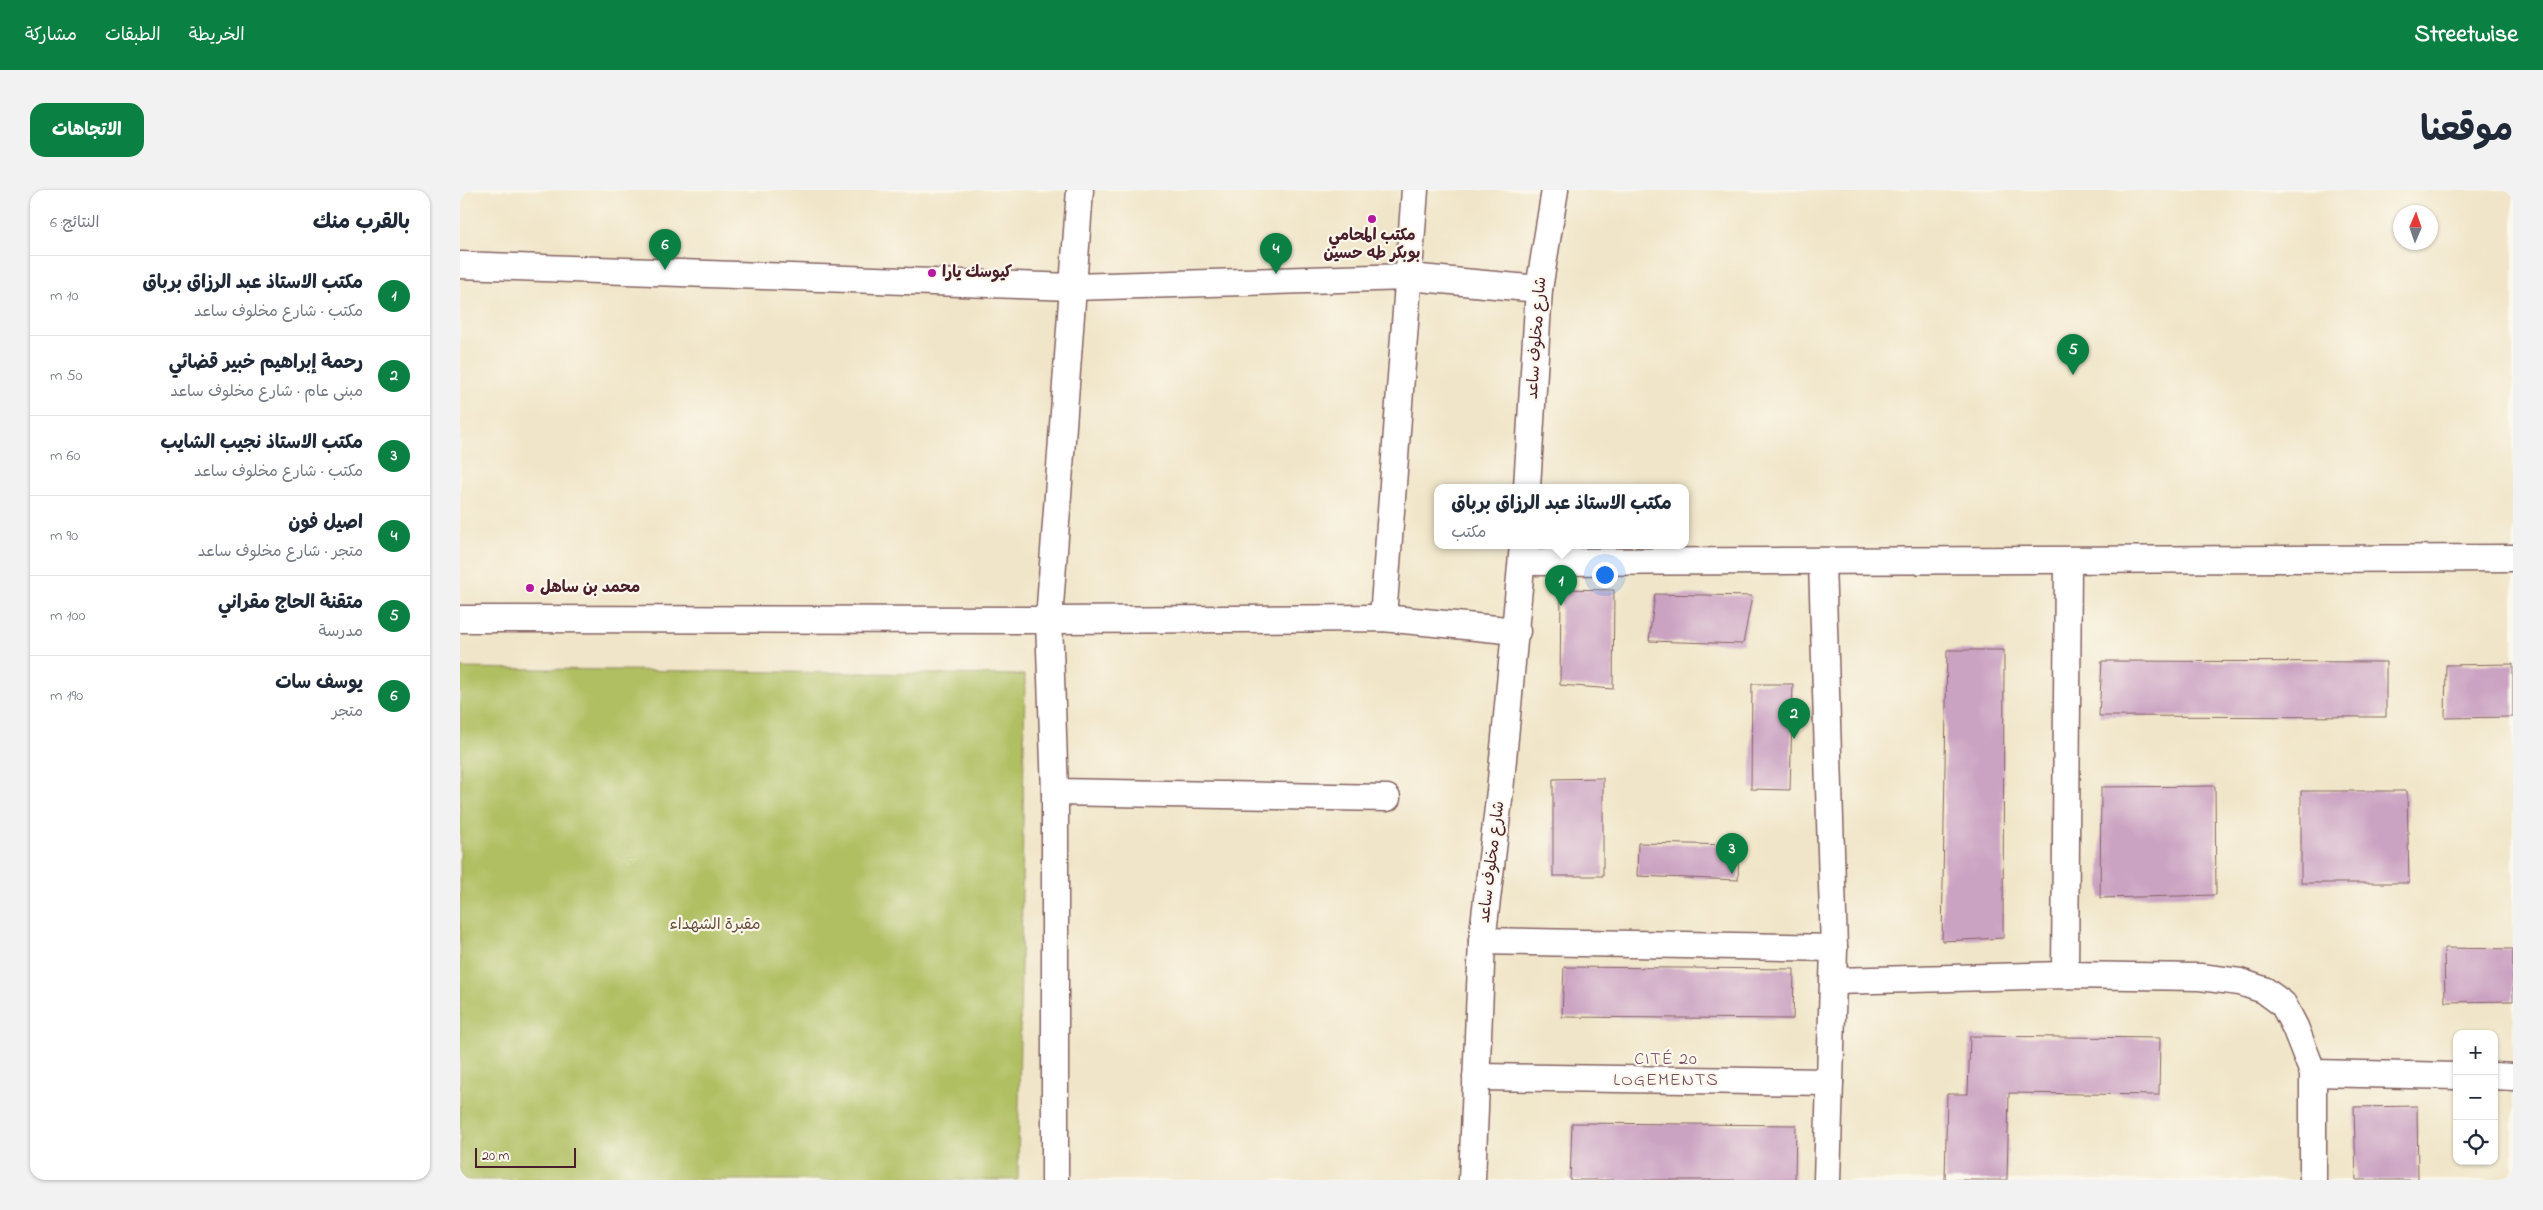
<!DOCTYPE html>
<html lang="ar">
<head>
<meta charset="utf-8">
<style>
	:root { --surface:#fff; --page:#f2f2f3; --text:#1f2937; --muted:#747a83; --line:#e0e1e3; --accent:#0b8043 }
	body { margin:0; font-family:"Indie Flower","Playpen Sans Arabic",sans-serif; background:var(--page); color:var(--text); direction:rtl }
	.controls { position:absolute; right:15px; bottom:15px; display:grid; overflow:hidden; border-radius:10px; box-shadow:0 1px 4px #0004 }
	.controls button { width:45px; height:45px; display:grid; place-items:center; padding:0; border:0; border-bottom:1px solid var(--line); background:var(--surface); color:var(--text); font:25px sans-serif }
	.compass { position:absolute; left:1933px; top:15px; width:45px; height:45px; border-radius:50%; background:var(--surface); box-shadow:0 1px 4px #0004; rotate:2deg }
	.scale { position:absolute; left:15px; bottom:12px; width:101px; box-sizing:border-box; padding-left:5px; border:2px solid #4a1f2b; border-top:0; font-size:14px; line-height:18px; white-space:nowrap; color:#4a1f2b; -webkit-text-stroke:4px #fbf7ec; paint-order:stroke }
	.you { position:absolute; left:1144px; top:384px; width:18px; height:18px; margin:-12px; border:4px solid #fff; border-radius:50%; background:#1a73e8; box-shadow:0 0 0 8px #1a73e833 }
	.badge { display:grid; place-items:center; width:32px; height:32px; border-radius:50%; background:var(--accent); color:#fff; font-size:16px; font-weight:700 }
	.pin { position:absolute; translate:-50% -41px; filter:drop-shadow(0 1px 2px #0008) }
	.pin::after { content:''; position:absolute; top:26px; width:18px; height:15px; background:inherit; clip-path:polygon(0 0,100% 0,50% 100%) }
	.popup { position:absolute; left:974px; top:294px; width:255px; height:65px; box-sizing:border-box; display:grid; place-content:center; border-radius:10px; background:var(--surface); filter:drop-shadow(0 1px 4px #0005); font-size:16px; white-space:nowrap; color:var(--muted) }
	.popup b { font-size:19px; color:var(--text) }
	.popup::after { content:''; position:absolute; left:50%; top:100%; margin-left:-10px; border:10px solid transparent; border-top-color:var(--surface) }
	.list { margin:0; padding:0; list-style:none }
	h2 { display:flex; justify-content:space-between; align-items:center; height:65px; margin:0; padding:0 20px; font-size:21px }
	h2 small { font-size:16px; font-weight:400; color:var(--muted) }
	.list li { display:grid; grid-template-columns:32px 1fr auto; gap:15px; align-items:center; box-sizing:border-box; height:80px; padding:0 20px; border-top:1px solid var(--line) }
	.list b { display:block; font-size:19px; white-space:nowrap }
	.list p { margin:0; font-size:16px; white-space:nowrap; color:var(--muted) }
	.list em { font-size:16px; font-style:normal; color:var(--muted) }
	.icon { flex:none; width:28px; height:28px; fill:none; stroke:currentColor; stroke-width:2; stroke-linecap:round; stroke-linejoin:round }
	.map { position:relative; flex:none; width:2053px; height:990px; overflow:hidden; direction:ltr; border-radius:15px }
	header { display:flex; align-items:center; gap:30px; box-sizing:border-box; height:70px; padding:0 25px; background:var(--accent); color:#fff }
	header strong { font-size:24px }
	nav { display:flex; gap:28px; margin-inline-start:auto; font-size:18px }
	.intro { display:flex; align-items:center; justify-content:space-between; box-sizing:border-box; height:120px; padding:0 30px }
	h1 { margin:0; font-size:35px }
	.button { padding:12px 22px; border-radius:15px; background:var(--accent); color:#fff; font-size:18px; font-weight:700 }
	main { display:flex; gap:30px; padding:0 30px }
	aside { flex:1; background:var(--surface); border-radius:15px; box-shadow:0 1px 4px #0004 }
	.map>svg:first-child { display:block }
</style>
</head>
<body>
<header>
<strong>Streetwise</strong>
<nav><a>الخريطة</a><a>الطبقات</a><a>مشاركة</a></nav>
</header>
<div class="intro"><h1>موقعنا</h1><a class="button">الاتجاهات</a></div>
<main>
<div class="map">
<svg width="2053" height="990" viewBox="0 0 2053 990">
	<rect width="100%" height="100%" fill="#fbf7ec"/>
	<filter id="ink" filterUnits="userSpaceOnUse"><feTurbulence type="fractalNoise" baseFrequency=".02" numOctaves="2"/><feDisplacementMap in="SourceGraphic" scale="10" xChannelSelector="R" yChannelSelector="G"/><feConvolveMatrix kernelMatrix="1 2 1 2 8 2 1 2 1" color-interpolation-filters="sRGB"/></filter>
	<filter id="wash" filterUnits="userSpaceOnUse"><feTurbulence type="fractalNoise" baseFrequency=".0096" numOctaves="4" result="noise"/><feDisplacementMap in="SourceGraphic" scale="20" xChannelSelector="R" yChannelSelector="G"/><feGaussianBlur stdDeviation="1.12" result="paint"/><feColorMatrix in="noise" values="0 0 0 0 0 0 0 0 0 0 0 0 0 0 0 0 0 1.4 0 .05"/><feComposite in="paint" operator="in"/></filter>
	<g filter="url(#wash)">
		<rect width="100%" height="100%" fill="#f0e5c8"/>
		<path fill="#b0bf62" stroke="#7d6f46" d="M0,478L565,485L558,990H0Z"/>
		<g id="blocks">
			<g fill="#cba3c2">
				<path d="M1101,399L1154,400L1153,499L1100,495Z"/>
				<path d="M1195,404L1292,406L1283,454L1189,451Z"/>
				<path d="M1487,460H1544L1543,748L1482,751Z"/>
				<path d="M1642,471L1926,472V527L1639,526Z"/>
				<path d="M2053,474V527L1985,528L1986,475Z"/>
				<path d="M1292,494H1333L1330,600L1291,599Z"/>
				<path d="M1143,588V686H1093V589Z"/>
				<path d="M1755,596L1756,705L1640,708L1641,597Z"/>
				<path d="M1841,601H1947L1949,693H1841Z"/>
				<path d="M1178,653L1279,655L1278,690L1177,686Z"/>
				<path d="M1984,758L2053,759V811L1985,812Z"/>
				<path d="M1104,777L1334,779L1333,829L1102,827Z"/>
				<path d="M1510,846L1700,848L1699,905L1549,903L1547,990H1485L1487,904H1508Z"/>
				<path d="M1957,916L1958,990H1896L1894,917Z"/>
				<path d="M1112,933L1336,935L1335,990H1110Z"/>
			</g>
		</g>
	</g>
	<g filter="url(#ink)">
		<use href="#blocks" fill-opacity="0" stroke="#846462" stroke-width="1"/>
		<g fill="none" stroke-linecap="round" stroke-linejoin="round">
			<defs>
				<g id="street">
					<path d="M620,0L589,430L923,428L1057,441"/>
					<path d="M0,75L612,97L949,87L1079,99"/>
					<path d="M1067,297L1079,99L1095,0"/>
					<path d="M1062,372L2053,368"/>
					<path d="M1362,372L1374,758L1367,990"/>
					<path d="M923,428L955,0"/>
					<path d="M0,429L589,430L595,602V990"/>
					<path d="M595,602L927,608"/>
					<path d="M1022,751L1374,758"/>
					<path d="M1605,785L1608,371"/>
					<path d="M1374,791L1605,785L1740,787L1780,792L1804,800L1823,814L1835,837L1853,883V990"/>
					<path d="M1853,883L1997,886"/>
					<path d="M2034,886L2053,887"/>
					<path d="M1016,887L1370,892"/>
					<path d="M1012,990L1022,751L1040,601L1063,355"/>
				</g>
			</defs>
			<use href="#street" stroke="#846462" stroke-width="29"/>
			<use href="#street" stroke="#fff" stroke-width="26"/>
		</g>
	</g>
	<g fill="#b5179e" stroke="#fbf7ec" stroke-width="2">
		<circle cx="912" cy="29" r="5"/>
		<circle cx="472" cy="83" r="5"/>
		<circle cx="70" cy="398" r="5"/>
	</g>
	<g text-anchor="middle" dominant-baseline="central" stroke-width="4.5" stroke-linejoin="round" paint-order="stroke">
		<g font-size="16" font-weight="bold" fill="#4a1f2b" stroke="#fbf7ec" text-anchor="start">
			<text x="912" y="46" text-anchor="middle">مكتب المحامي<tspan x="912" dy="18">بوبكر طه حسين</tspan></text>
			<text x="482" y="83">كيوسك يارا</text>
			<text x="80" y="398">محمد بن ساهل</text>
		</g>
		<g font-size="16" fill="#4a1f2b" stroke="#fbf7ec">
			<text transform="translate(1077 148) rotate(-86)">شارع مخلوف ساعد</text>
			<text transform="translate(1032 672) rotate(-83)">شارع مخلوف ساعد</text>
		</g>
		<g font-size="16" fill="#694f3c" stroke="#fbf7ec">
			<text x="255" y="735">مقبرة الشهداء</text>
		</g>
		<g font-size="18" letter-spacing="1" fill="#774d60" stroke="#fbf7ec">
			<text x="1206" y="870">CITÉ 20<tspan x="1206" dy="21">LOGEMENTS</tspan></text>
		</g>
	</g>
</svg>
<div class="controls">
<button>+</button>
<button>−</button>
<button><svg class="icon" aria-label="locate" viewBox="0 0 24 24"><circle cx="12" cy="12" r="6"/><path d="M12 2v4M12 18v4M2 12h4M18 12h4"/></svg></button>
</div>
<svg class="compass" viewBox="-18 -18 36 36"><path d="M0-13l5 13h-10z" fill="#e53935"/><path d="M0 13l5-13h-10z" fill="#747a83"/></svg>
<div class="scale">20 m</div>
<div class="you"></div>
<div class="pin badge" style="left:1101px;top:416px">1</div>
<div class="popup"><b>مكتب الاستاذ عبد الرزاق برباق</b>مكتب</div>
<div class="pin badge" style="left:1334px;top:549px">2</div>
<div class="pin badge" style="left:1272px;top:684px">3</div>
<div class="pin badge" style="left:816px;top:84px">4</div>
<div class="pin badge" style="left:1613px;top:185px">5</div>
<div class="pin badge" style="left:205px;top:80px">6</div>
</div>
<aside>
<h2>بالقرب منك<small>النتائج: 6</small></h2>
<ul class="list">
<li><span class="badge">1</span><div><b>مكتب الاستاذ عبد الرزاق برباق</b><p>مكتب · شارع مخلوف ساعد</p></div><em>10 m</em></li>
<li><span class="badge">2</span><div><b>رحمة إبراهيم خبير قضائي</b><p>مبنى عام · شارع مخلوف ساعد</p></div><em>50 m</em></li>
<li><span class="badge">3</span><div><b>مكتب الاستاذ نجيب الشايب</b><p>مكتب · شارع مخلوف ساعد</p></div><em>60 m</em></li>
<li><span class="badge">4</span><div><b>اصيل فون</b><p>متجر · شارع مخلوف ساعد</p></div><em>90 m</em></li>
<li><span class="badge">5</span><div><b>متقنة الحاج مقراني</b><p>مدرسة</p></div><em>100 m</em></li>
<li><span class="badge">6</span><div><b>يوسف سات</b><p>متجر</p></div><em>190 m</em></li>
</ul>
</aside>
</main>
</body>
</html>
